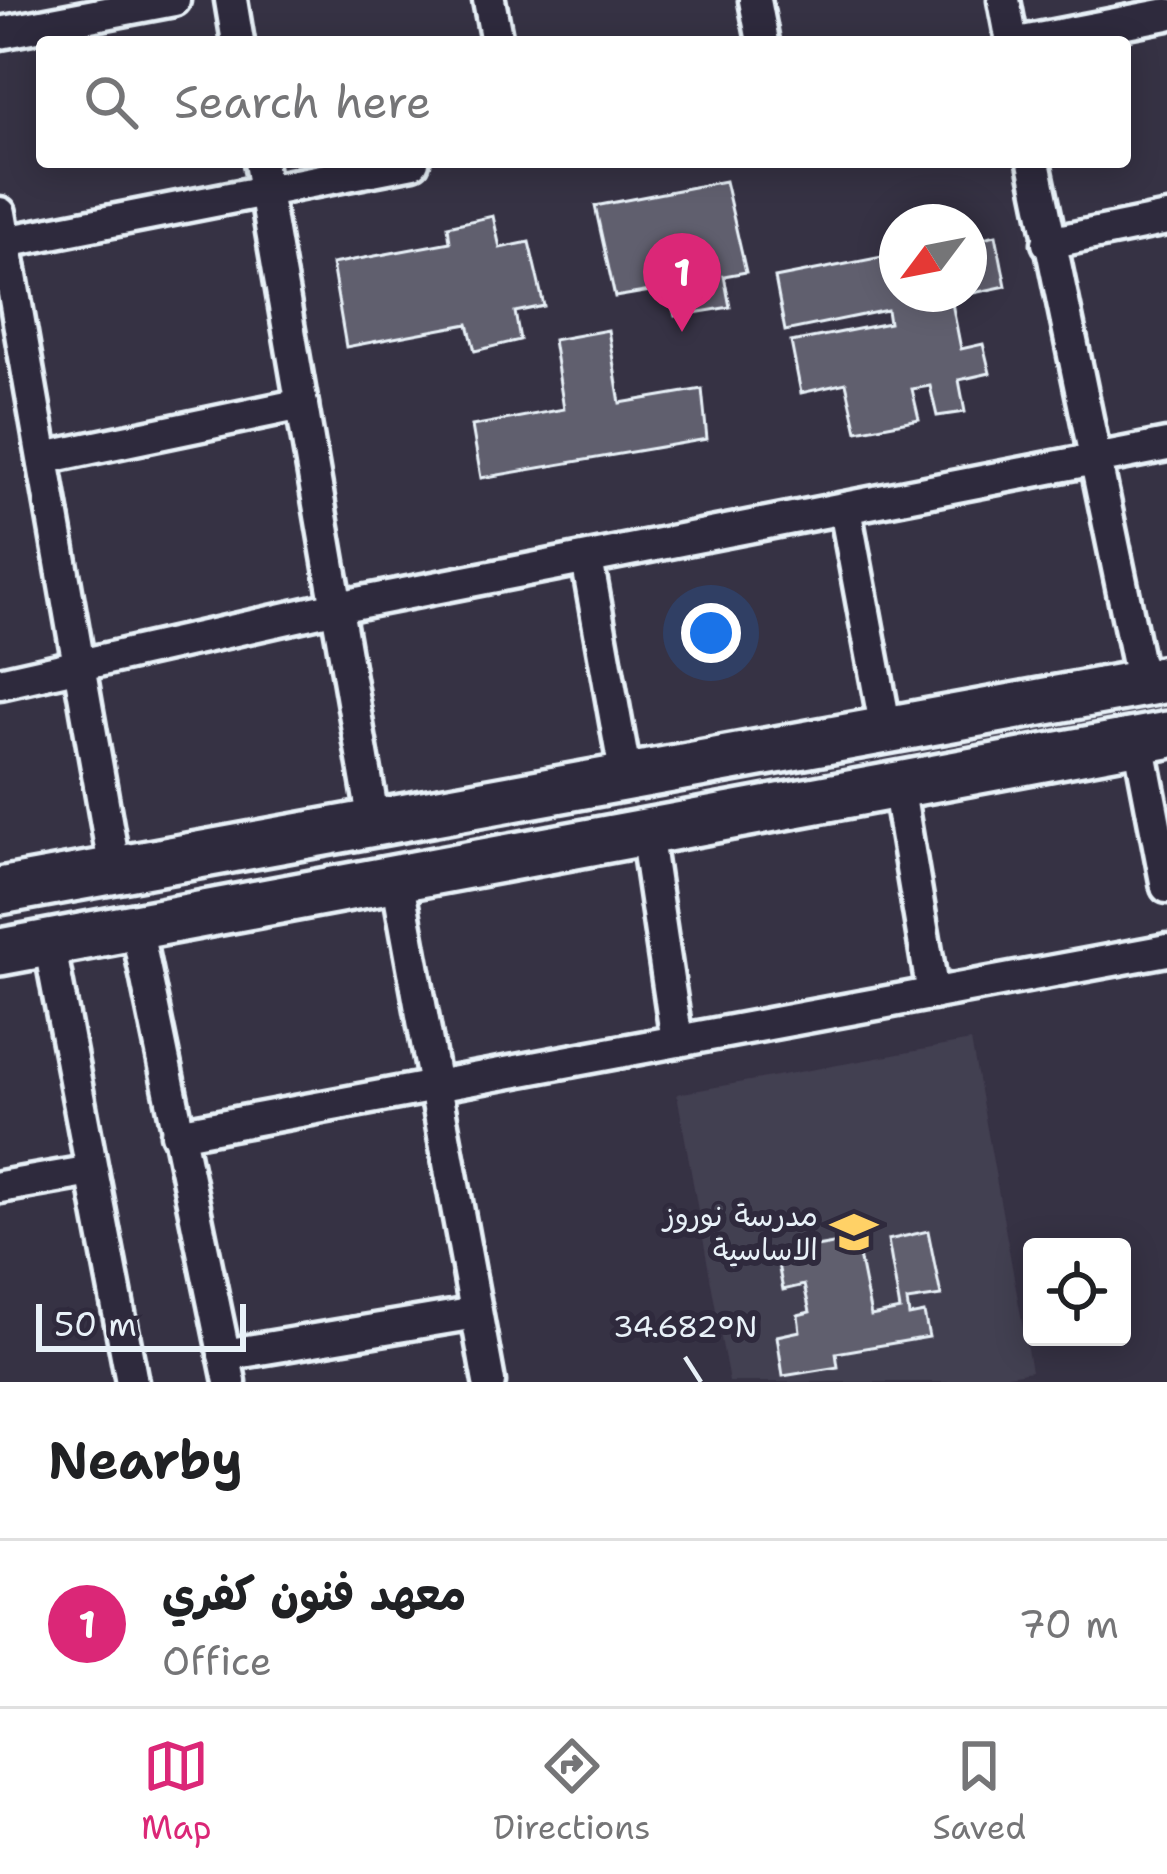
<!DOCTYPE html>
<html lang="en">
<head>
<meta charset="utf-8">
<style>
	:root { --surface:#fff; --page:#f2f2f2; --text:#202124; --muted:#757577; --line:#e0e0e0; --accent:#db2777 }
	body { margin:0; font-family:"Shantell Sans","Playpen Sans Arabic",sans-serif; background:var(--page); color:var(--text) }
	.controls { position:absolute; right:36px; bottom:36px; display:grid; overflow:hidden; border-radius:12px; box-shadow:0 6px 30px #0003 }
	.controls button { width:108px; height:108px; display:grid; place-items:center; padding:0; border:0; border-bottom:3px solid var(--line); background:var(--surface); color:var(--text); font:60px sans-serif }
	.compass { position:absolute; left:879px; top:204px; width:108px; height:108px; border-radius:50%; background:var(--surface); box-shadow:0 6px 30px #0003; rotate:238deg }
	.scale { position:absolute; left:36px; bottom:30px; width:210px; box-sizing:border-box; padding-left:12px; border:6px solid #e8f1f8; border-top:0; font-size:33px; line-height:42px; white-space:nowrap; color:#e8f1f8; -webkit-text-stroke:9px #2f2a3d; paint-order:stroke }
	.you { position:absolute; left:711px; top:633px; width:42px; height:42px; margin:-30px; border:9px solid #fff; border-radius:50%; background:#1a73e8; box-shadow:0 0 0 18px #1a73e833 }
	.badge { display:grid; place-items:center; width:78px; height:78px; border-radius:50%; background:var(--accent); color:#fff; font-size:39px; font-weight:700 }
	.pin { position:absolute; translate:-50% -99px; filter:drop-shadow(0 3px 6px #0008) }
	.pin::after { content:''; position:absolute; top:63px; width:42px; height:36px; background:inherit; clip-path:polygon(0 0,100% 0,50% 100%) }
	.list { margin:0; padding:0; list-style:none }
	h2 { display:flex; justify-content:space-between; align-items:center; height:156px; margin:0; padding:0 48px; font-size:51px }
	h2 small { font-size:39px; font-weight:400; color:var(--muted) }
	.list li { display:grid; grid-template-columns:78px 1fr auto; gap:36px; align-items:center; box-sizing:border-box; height:168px; padding:0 48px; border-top:3px solid var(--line) }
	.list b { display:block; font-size:45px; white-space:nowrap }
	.list p { margin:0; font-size:39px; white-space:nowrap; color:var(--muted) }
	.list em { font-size:39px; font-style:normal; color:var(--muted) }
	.icon { flex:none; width:66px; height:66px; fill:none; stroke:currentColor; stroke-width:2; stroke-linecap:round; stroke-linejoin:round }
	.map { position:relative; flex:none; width:1167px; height:1382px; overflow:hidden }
	.search { position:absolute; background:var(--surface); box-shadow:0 6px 30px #0003; left:36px; right:36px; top:36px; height:132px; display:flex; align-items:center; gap:30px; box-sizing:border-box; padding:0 42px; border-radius:12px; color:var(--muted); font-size:45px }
	.sheet { height:324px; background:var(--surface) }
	nav { display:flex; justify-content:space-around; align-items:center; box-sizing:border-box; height:168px; border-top:3px solid var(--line); background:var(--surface); font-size:33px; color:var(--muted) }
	nav a { display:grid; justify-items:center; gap:6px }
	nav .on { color:var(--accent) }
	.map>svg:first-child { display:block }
</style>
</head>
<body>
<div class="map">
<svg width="1167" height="1382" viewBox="0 0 1167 1382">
	<rect width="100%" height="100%" fill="#363244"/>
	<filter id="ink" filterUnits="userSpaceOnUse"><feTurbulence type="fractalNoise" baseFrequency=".00833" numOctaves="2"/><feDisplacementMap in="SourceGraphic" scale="24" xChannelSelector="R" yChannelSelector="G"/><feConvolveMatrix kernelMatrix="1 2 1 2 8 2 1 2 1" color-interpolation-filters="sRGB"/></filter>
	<g filter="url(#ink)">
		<path fill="#433f51" d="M971,1041L1031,1371L969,1382H729L677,1094Z"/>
		<g fill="#605e6e" stroke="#e8f1f8" stroke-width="3">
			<path d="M725,181L746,272L724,276L730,307L675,316L668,288L615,297L595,206Z"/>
			<path d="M493,216L500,248L529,242L544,306L515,312L520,340L475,351L468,324L346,347L332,264L450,242L448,226Z"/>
			<path d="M996,235L1006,286L969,294V241Z"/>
			<path d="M897,254V294H968L951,298L961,349L983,344L990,373L959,380L965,412L937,416L930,386L912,389L919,419L857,431L846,383L801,393L791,342L889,323L887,310L785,331L775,278Z"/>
			<path d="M608,330L620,403L702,389L707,439L481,478L472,426L564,409L553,340Z"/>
			<path d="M928,1231L941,1296L907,1301L909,1316L924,1313L929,1337L836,1353L838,1367L783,1376L777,1336L800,1331L798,1315L810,1312L804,1285L783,1290L776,1254L856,1240L871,1316L900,1310L888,1240Z"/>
		</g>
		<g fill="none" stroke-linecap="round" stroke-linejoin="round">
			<defs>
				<g id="street">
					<path d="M231,0L238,42"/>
					<path d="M489,0L497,42"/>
					<path d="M755,0L763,42"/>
					<path d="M1004,0L1012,42"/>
					<path d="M0,33L174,0"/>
					<path d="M1023,42L1167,14"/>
					<path d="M260,162L374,823"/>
					<path d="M1034,162L1142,684"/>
					<path d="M0,213L115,871"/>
					<path d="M0,243L413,162"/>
					<path d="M1048,243L1167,219"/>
					<path d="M44,458L302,404"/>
					<path d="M845,509L886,730"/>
					<path d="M587,559L626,778"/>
					<path d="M0,683L337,607L1167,445"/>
					<path d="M1139,741L1167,887"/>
					<path d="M898,785L933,994"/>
					<path d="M646,832L677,1041"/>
					<path d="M397,878L489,1382"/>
					<path d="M136,926L230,1382"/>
					<path d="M49,942L132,1382"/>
					<path d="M177,1134L1167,950"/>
					<path d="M0,1187L92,1171"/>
					<path d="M224,1355L476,1313"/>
				</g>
				<g id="secondary">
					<path d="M0,891L1167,679"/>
					<path d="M0,952L1167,735"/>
				</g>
			</defs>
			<use href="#street" stroke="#e8f1f8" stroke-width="39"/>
			<use href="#secondary" stroke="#e8f1f8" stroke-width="54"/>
			<use href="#street" stroke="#2f2a3d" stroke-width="30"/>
			<use href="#secondary" stroke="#2f2a3d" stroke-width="45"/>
		</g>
	</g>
	<path fill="none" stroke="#e8f1f8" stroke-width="4.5" d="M685,1357L701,1382"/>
	<defs>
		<symbol id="school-bare" viewBox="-9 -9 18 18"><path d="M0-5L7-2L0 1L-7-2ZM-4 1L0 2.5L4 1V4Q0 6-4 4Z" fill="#ffd166" stroke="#2f2a3d" stroke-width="2.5" paint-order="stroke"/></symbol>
	</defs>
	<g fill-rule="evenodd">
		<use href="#school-bare" x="821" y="1199" width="66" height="66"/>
	</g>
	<g text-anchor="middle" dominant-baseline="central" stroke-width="12" stroke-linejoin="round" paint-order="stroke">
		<g font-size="30" fill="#e8f1f8" stroke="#2f2a3d" text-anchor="end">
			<text x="818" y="1215">مدرسة نوروز<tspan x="818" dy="34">الاساسية</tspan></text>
		</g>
	</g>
	<g font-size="30" text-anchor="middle" fill="#e8f1f8" stroke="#2f2a3d" stroke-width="12" stroke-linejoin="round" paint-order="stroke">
		<text x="685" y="1337">34.682°N</text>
	</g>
</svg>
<div class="controls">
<button><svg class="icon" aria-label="locate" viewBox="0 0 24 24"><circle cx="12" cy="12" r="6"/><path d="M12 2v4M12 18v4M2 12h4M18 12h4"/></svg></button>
</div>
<svg class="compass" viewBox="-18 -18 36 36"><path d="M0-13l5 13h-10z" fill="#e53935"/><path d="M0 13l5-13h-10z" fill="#757577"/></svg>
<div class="scale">50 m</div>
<div class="you"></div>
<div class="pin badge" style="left:682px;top:332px">1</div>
<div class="search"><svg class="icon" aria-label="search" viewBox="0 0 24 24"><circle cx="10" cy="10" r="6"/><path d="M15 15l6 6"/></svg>Search here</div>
</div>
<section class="sheet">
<h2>Nearby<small></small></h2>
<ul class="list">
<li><span class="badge">1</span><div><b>معهد فنون كفري</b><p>Office</p></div><em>70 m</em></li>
</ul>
</section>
<nav>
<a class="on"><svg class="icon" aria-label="map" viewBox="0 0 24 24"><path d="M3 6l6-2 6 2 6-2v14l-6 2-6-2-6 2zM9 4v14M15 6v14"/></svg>Map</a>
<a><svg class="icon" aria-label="directions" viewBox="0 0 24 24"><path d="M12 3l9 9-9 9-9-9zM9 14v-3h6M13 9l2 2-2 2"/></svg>Directions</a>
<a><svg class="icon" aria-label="saved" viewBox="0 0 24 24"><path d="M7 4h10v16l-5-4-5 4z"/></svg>Saved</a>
</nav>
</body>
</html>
